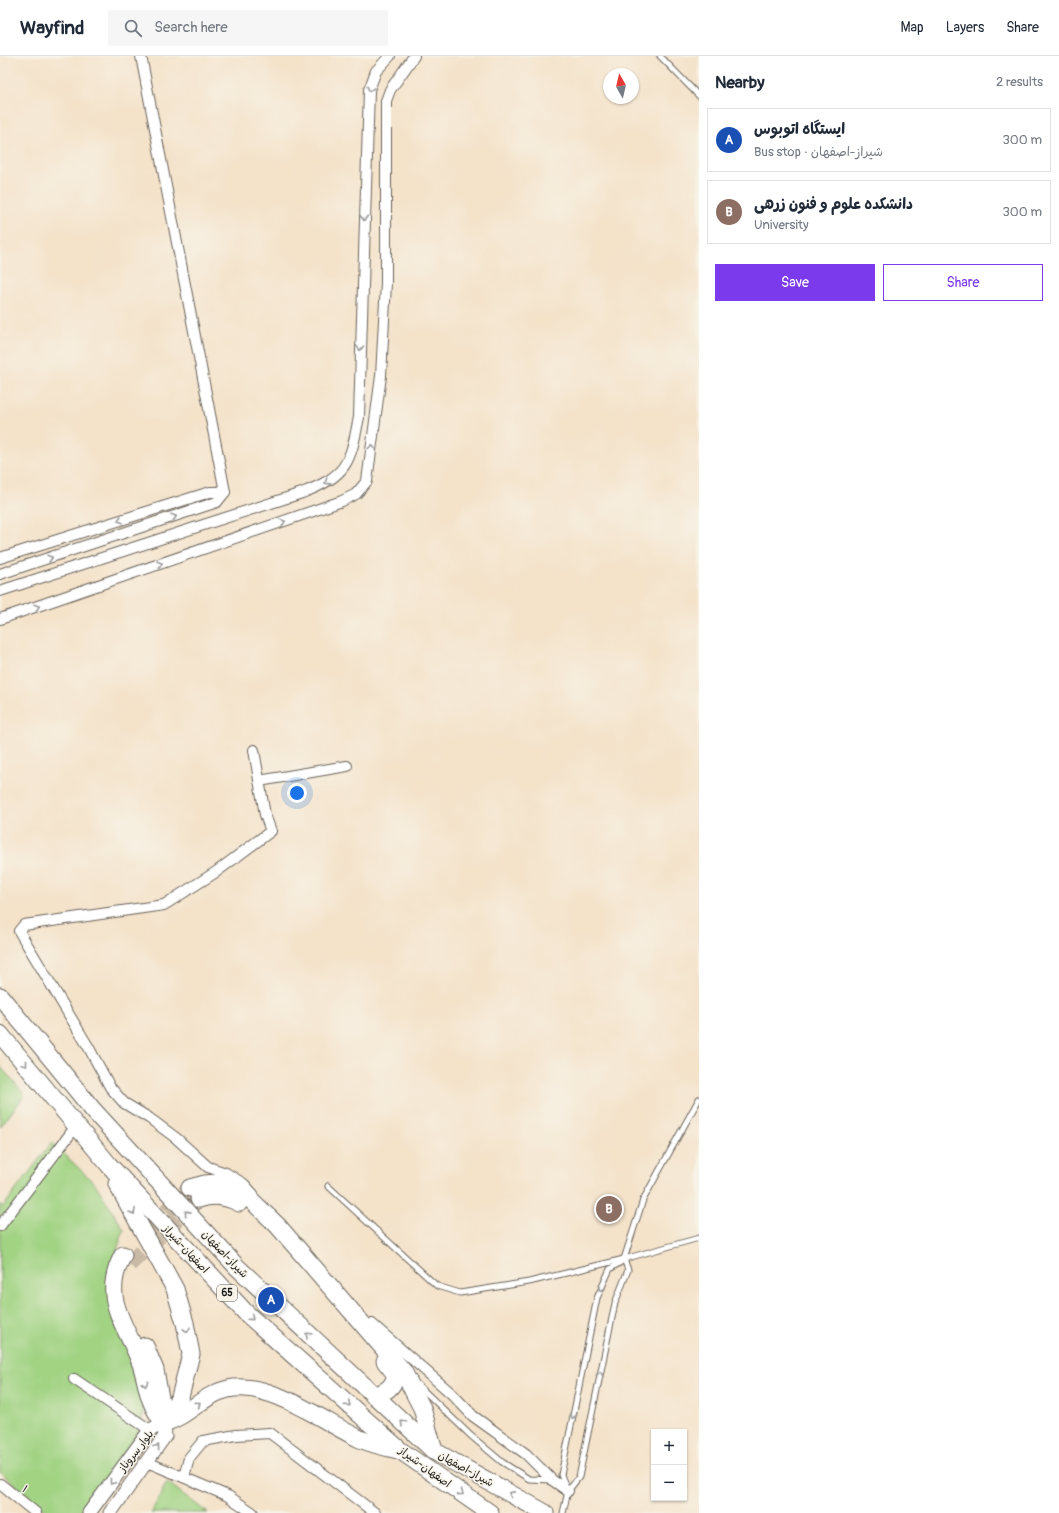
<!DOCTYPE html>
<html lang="en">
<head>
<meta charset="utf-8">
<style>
	:root { --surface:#fff; --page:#f6f6f7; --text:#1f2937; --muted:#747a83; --line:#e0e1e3; --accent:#7c3aed }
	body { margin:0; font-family:Pangolin,"Playpen Sans Arabic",sans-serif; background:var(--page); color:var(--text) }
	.controls { position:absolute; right:12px; bottom:12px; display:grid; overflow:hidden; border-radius:0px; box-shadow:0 1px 3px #0004 }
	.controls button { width:36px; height:36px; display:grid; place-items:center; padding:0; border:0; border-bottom:1px solid var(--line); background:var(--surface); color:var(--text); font:20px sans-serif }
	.compass { position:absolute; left:603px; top:12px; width:36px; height:36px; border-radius:50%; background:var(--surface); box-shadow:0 1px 3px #0004; rotate:352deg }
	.you { position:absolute; left:297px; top:737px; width:14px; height:14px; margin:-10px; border:3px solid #fff; border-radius:50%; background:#1a73e8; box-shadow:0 0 0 6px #1a73e833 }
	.badge { display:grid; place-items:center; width:26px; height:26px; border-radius:50%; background:var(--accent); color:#fff; font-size:13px; font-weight:700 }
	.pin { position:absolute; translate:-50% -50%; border:2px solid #fff; box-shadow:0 1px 4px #0006 }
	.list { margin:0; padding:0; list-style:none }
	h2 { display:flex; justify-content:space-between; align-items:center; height:52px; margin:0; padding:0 16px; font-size:17px }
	h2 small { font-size:13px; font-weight:400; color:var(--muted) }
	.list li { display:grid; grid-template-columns:26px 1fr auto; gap:12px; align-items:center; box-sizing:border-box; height:64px; margin:0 8px 8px; padding:0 8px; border:1px solid var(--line); border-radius:0px }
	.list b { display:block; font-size:15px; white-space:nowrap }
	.list p { margin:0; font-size:13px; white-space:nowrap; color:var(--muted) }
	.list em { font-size:13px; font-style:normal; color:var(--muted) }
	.actions { display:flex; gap:8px; padding:12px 16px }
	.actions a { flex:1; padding:9px 0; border:1px solid var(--accent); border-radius:0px; text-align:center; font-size:14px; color:var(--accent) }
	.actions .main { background:var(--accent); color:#fff }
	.icon { flex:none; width:22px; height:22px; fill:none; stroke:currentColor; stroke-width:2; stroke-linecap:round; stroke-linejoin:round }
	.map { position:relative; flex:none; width:699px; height:1457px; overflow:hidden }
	header { display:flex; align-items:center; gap:24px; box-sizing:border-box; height:56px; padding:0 20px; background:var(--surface); border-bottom:1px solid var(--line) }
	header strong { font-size:19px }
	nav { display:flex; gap:22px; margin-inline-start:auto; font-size:14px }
	.search { width:280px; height:36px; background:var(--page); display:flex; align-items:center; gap:10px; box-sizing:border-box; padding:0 14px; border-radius:0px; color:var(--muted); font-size:15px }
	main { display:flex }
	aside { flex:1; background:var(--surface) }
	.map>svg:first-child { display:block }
</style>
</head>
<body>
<header>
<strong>Wayfind</strong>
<div class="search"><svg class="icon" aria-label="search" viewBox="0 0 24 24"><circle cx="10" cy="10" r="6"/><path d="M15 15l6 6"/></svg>Search here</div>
<nav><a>Map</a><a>Layers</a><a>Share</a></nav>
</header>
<main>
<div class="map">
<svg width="699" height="1457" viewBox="0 0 699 1457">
	<rect width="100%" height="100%" fill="#f7f3e8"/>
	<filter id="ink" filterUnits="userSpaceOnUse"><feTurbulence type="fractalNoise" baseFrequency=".025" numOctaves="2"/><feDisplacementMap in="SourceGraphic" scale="8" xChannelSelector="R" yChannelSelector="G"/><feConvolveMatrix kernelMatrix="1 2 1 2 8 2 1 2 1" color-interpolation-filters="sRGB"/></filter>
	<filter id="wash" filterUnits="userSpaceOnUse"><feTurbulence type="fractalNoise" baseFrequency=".012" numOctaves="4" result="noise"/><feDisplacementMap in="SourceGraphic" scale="16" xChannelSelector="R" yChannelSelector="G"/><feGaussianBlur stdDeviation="0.9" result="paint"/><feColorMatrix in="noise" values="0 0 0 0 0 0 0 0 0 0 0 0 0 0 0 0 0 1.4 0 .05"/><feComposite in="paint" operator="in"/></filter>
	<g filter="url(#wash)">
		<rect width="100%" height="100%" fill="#f4e2c9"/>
		<g fill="#a1d383" stroke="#5e7850">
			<path d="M0,1010L25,1039L0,1071Z"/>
			<path d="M52,1086L96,1129L124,1174L108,1218L135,1313L144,1355L137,1381L80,1457H49L0,1416V1148L3,1151Z"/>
			<path d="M167,1426L208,1457H151Z"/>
		</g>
	</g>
	<g filter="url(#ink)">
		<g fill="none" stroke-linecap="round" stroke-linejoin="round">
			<g stroke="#c9baa6" stroke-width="17" stroke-dasharray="17 8" stroke-linecap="butt">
				<path d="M149,1173L187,1135"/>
				<path d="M129,1208L196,1145"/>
			</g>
			<defs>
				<g id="service">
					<path d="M660,0L699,40"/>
					<path d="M328,1130L437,1230L460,1237L529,1226L624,1203L699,1182"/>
					<path d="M416,1327L470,1379L502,1406L529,1423L551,1424"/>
					<path d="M566,1431L561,1419L597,1242L610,1213L621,1206"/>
					<path d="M563,1457L568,1435L579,1421L615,1247L628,1214L624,1203L643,1144L699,1043"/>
				</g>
				<g id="minor">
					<path d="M0,502L210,436H225"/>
					<path d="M0,518L217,446L225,436L141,0"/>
					<path d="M0,535L302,437C348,419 350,407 359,361L369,34L376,15L390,0"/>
					<path d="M0,563L342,445L356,438L367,425L381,320L386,227V45L390,34L414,0"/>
					<path d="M259,725L347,710"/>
					<path d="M253,1138L244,1128L226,1117L208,1111L176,1082L149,1062L124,1047L110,1031L89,992L19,875L24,869L164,849L216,816L271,775L265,759L254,694"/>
					<path d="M0,1170L77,1069"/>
					<path d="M372,1268L452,1338L473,1360L526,1398L552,1424L568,1435"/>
					<path d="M74,1323L150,1374"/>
					<path d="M147,1406L228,1440L253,1457"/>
					<path d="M184,1421L189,1402L203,1385L236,1379L270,1377L375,1457"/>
					<path d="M0,1428L36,1457"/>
				</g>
				<path id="tertiary" d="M89,1457L150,1374L164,1367L165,1380L110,1457"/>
				<g id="trunk">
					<path d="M0,940L93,1054L237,1211L434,1395L545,1457"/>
					<path d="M0,978L109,1109L246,1257L401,1395L490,1457"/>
					<path d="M117,1128L175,1233L185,1267L191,1298L180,1341L164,1367"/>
					<path d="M190,1132L205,1128L217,1127L230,1131L242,1137L251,1144L278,1170L403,1315L422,1352L434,1395"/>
					<path d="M199,1143C213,1138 226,1140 239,1147"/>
					<path d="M123,1199C99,1243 127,1269 141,1308C149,1333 147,1345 164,1367"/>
					<path d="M145,1290L155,1314L162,1353"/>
					<path d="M373,1339C385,1337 393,1332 396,1319L385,1305"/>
					<path d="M164,1367C189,1360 202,1339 228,1333C269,1324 324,1366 360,1383C371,1388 385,1391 398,1394"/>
				</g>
			</defs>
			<use href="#service" stroke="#686159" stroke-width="7"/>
			<use href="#minor" stroke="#686159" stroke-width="12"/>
			<use href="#tertiary" stroke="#686159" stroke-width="15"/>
			<use href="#trunk" stroke="#686159" stroke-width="19"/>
			<use href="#service" stroke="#fff" stroke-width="5"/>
			<use href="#minor" stroke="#fff" stroke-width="10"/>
			<use href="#tertiary" stroke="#fff" stroke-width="13"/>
			<use href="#trunk" stroke="#fff" stroke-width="17"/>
		</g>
		<defs><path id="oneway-chevron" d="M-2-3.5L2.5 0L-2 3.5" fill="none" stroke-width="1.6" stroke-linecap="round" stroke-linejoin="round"/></defs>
		<g stroke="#999">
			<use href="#oneway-chevron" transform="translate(370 33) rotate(104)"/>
			<use href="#oneway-chevron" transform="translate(364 162) rotate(92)"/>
			<use href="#oneway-chevron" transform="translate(360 292) rotate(92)"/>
			<use href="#oneway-chevron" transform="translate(372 391) rotate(-83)"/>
			<use href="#oneway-chevron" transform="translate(327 426) rotate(148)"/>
			<use href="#oneway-chevron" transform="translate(174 461) rotate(-18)"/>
			<use href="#oneway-chevron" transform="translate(120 464) rotate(163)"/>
			<use href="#oneway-chevron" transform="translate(283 466) rotate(-19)"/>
			<use href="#oneway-chevron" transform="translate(50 502) rotate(-18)"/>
			<use href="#oneway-chevron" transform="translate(160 508) rotate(-19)"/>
			<use href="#oneway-chevron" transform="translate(37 551) rotate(-19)"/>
			<use href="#oneway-chevron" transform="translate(25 1008) rotate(50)"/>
			<use href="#oneway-chevron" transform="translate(133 1156) rotate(60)"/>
			<use href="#oneway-chevron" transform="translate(187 1157) rotate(-132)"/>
			<use href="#oneway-chevron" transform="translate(601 1233) rotate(113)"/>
			<use href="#oneway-chevron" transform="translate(251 1262) rotate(42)"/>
			<use href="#oneway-chevron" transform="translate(187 1274) rotate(78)"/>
			<use href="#oneway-chevron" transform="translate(308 1279) rotate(-137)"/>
			<use href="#oneway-chevron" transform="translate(600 1318) rotate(-78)"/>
			<use href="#oneway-chevron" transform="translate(145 1328) rotate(77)"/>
			<use href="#oneway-chevron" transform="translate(198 1348) rotate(-37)"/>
			<use href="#oneway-chevron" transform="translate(348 1348) rotate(42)"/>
			<use href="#oneway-chevron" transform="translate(573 1360) rotate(102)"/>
			<use href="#oneway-chevron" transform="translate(403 1367) rotate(-137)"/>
			<use href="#oneway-chevron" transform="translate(157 1391) rotate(-54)"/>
			<use href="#oneway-chevron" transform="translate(112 1426) rotate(126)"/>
			<use href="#oneway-chevron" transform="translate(461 1437) rotate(35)"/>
			<use href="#oneway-chevron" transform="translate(511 1438) rotate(-151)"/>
		</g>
	</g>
	<g text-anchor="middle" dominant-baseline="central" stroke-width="3" stroke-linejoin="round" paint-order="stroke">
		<rect fill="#f7f3e8" stroke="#5e5c59" stroke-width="1" x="217" y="1229" width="20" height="16" rx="3"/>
		<g font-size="10" font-weight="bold" fill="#1c1c1c">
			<text x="227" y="1237">65</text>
		</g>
		<g font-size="11" fill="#1c1c1c" stroke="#f7f3e8">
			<text transform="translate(186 1193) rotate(47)">اصفهان-شیراز</text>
			<text transform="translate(225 1198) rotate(46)">شیراز-اصفهان</text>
			<text transform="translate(136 1395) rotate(-52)">بلوار سروناز</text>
			<text transform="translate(425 1411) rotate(36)">اصفهان-شیراز</text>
			<text transform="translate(466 1413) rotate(29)">شیراز-اصفهان</text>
			<text transform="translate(25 1433) rotate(39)">۱</text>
		</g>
	</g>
</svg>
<div class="controls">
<button>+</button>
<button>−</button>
</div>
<svg class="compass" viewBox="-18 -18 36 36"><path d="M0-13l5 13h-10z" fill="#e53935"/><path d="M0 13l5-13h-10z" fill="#747a83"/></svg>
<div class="you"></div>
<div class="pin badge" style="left:271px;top:1244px;background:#1a4fb4">A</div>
<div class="pin badge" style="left:609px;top:1153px;background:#8d6e63">B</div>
</div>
<aside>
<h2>Nearby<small>2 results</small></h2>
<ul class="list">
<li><span class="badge" style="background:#1a4fb4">A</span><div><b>ایستگاه اتوبوس</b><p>Bus stop · شیراز-اصفهان</p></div><em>300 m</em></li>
<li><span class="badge" style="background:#8d6e63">B</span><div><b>دانشکده علوم و فنون زرهی</b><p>University</p></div><em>300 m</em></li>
</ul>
<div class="actions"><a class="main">Save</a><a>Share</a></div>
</aside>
</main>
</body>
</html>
